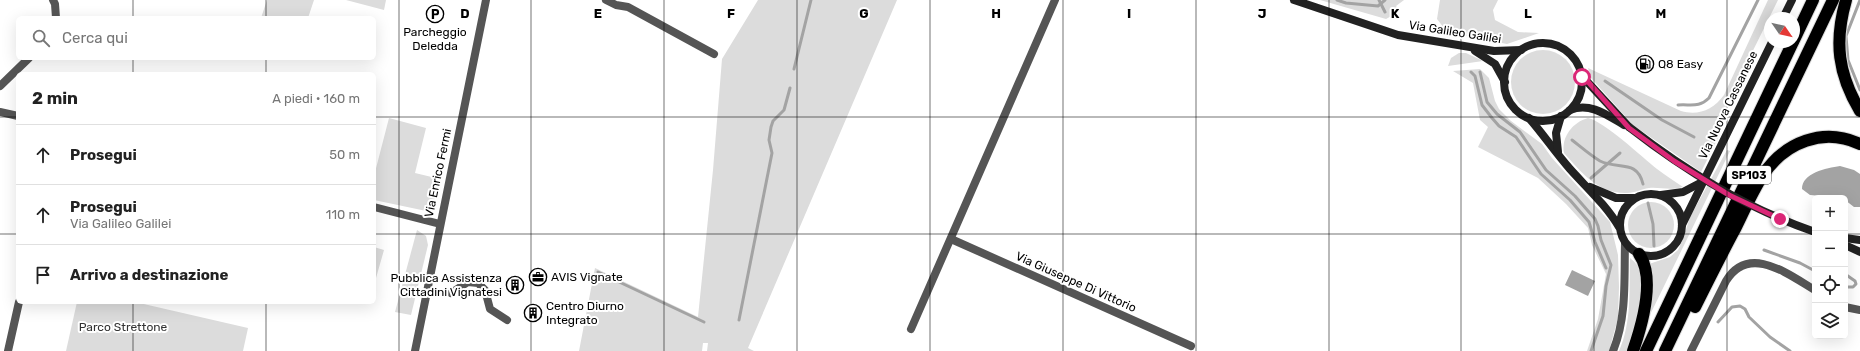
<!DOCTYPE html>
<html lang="it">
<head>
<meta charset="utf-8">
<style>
	:root { --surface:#fff; --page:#f2f2f2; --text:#222; --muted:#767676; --line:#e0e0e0 }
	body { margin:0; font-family:Rubik,sans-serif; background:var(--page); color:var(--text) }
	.controls { position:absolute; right:12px; bottom:12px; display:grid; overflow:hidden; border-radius:6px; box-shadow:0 4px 16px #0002 }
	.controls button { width:36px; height:36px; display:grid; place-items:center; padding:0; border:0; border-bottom:1px solid var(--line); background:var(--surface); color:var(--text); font:20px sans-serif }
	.compass { position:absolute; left:1764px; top:12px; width:36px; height:36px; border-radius:50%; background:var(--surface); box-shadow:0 4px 16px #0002; rotate:124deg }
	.stop { position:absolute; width:12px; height:12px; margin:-9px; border:3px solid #db2777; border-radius:50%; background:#fff }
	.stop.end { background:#db2777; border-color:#fff; box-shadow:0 1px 4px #0008 }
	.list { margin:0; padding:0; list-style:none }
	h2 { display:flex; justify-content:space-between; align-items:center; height:52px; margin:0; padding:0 16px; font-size:17px }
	h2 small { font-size:13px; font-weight:400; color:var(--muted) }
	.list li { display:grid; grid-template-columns:26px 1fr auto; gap:12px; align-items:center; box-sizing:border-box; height:60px; padding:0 16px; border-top:1px solid var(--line) }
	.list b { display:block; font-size:15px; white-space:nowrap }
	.list p { margin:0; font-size:13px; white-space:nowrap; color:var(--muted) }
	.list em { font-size:13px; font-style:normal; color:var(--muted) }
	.icon { flex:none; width:22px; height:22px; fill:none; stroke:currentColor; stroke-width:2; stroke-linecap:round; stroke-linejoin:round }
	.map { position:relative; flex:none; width:1860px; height:351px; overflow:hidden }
	.search { position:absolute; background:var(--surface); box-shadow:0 4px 16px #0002; left:16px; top:16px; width:360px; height:44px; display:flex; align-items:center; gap:10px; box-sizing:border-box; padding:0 14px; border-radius:6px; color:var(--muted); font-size:15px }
	.panel { position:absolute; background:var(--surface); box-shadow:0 4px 16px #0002; left:16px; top:72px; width:360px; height:232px; border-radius:6px }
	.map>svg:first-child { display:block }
</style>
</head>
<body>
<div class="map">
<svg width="1860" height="351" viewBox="0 0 1860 351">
	<rect width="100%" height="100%" fill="#fff"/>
	<g fill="#dcdcdc">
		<path d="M267,0H314L308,18H261Z"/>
		<path d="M346,0H386L384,10Z"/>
		<path d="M758,0H897L748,348L754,351H707L708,343H703L702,351H579L595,268L698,317L713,170L722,59Z"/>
		<path d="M1320,0H1404L1396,6L1399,10L1395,14L1386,19Z"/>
		<path d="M1440,0H1498L1493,10L1495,20L1518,32L1539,33L1507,44L1447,32L1437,19Z"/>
		<path d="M1768,0H1778L1729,99L1719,136L1701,172L1633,125L1591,78L1588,68L1681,111C1698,116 1713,110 1724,95Z"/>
		<circle cx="1543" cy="82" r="32"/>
		<path d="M1459,53H1466L1483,61L1448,66L1451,58Z"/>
		<path d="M1480,69L1489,78L1495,101L1499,109L1511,121L1542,144L1552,158L1610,222L1618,255L1619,287L1618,318L1609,351H1587L1598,319L1606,274L1592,245L1588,228L1566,204L1538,178L1478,147L1488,127L1480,120L1473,83L1453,71Z"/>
		<path d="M389,118L426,128L415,173L440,179L431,212L374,200V176Z"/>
		<path d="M1588,118C1605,122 1642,157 1657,169C1665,175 1674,181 1683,187C1669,191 1661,187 1649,188C1641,189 1635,193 1627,193C1598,194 1581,172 1564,153C1561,137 1573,122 1588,118Z"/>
		<path d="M1727,150L1730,151L1646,323L1649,264L1670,257L1678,250L1683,239L1690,217Z"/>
		<circle cx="1651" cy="225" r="23"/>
		<path d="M417,230L426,236L428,245L411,315L395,312Z"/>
		<path d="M374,247L384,250L374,285Z"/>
		<path d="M1630,258C1634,261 1638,265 1639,270C1646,288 1633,333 1627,351H1619C1632,322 1629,289 1630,258Z"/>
		<path d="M77,302H135L248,328L243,351H66Z"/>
	</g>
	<g fill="#a3a3a3">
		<path d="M1840,166L1854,170L1860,174V207H1854L1845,200V198L1810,195L1802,189C1802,173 1826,168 1840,166Z"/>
		<path d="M1572,270L1595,281L1588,296L1565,285Z"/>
	</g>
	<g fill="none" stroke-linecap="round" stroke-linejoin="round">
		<g stroke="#a3a3a3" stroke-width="3">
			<path d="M1337,0L1346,3L1378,6L1385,0"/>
			<path d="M1379,0L1385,12"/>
			<path d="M1860,0L1846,36L1848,60L1860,90"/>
			<path d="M794,69L811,0"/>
			<path d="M1471,72L1475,76L1482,105L1492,118L1499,126L1516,137L1541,174L1570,200L1589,222L1595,242L1606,268"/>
			<path d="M1480,72L1487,102L1497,114L1520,132L1546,170L1575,196L1595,219L1598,226L1601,240L1611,265L1606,286L1603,316L1591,351"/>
			<path d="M1605,81L1662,120L1694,137"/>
			<path d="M1678,105C1691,104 1699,108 1709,98L1758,0"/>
			<path d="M1572,140C1581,147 1590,155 1600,161C1618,170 1637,159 1643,184"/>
			<path d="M1591,178L1620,153"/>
			<path d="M1648,203L1653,224L1654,246"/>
			<path d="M1764,250L1800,263L1815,271"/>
			<path d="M598,272L704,322"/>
			<path d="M1845,274L1855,281L1856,284L1853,287H1845"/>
			<path d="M739,320L772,153L769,140L771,127L773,121L784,110L790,88"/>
			<path d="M1718,322L1732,307L1740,306L1745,309L1749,317L1770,337L1790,351"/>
		</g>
		<defs>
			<g id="highway">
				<path d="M1846,0C1834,42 1838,74 1860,111"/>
				<path d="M1794,40L1813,0"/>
				<path d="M1695,307C1708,281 1721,255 1735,229C1744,211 1752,192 1763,175C1785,142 1823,127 1860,144"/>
				<path d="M1633,351C1642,325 1656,278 1639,254"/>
				<path d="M1646,351L1793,42"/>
				<path d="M1665,351L1833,0"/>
			</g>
		</defs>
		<use href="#highway" stroke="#dbdbdb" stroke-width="14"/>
		<g stroke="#555" stroke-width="8">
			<path d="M53,0L55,4L56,18"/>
			<path d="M606,0L616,5L628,7L714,54"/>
			<path d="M0,86L29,58"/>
			<path d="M0,112L18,116"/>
			<path d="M374,207L440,224"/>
			<path d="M951,239L1191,346"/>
			<path d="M451,293L468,282L478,283L485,290L490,309L507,320"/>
			<path d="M1845,307L1860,310"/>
			<path d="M911,329L1055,0"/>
			<path d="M8,351L19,302"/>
			<path d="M415,351L486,0"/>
			<path d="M1613,351C1627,317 1624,280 1625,243"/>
			<path d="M1691,351L1726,281C1749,243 1789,275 1815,290"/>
		</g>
		<g stroke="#222" stroke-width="8">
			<path d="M1294,0L1398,35L1494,51L1521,50"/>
			<path d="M1783,18L1792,0"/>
			<circle cx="1543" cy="82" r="39"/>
			<path d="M1475,51L1495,64L1505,82"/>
			<path d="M1581,75L1629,127"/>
			<path d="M1570,110C1590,102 1607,115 1624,125"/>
			<path d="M1529,118C1543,134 1555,152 1570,169C1587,188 1606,205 1619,227"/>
			<path d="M1558,152L1556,133L1561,116"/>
			<path d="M1590,187L1616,198H1634"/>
			<circle cx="1651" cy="225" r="31"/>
			<path d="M1661,195L1683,192L1704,181"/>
			<path d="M1682,225L1772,42"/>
			<path d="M1845,238L1860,240"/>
			<path d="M1845,245L1860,252"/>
		</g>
		<use href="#highway" stroke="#000" stroke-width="12"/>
		<path stroke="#222" stroke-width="8" d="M1629,127C1687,172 1746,208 1815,232"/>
	</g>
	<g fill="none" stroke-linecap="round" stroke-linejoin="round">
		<path stroke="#db2777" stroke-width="5" d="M1582,77V75L1629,128L1674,161L1729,195L1780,219"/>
	</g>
	<path fill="none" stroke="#000" stroke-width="1" stroke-opacity="0.55" d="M133,0V18M266,0V18M399,0V351M531,0V351M664,0V351M797,0V351M930,0V351M1063,0V351M1196,0V351M1329,0V351M1461,0V351M1594,0V351M1727,0V351M133,58V74M266,58V74M0,117H18M374,117H1860M0,234H18M374,234H1815M1845,234H1860M133,302V351M266,302V351"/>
	<defs>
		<symbol id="parking-ring" viewBox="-11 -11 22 22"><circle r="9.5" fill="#fff" stroke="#000" stroke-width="1.5"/><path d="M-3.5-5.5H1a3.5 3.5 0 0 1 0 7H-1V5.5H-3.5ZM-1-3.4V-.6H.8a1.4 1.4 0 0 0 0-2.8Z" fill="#000"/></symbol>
		<symbol id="fuel-ring" viewBox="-11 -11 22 22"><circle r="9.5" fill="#fff" stroke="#000" stroke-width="1.5"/><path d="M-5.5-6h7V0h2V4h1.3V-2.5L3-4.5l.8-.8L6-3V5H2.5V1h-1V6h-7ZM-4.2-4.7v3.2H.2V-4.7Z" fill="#000"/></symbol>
		<symbol id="office-ring" viewBox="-11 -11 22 22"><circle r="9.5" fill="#fff" stroke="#000" stroke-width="1.5"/><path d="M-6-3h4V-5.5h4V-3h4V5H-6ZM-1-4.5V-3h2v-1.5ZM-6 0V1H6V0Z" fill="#000"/></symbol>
		<symbol id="building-ring" viewBox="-11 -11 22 22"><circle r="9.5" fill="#fff" stroke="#000" stroke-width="1.5"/><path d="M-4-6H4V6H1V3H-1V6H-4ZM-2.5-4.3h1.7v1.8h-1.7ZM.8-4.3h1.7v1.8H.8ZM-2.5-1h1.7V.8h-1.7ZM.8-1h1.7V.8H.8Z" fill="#000"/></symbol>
	</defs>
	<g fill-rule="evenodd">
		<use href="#parking-ring" x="425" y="4" width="20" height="20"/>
		<use href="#fuel-ring" x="1635" y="54" width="20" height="20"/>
		<use href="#office-ring" x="528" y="267" width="20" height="20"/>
		<use href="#building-ring" x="505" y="275" width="20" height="20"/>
		<use href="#building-ring" x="523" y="303" width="20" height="20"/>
	</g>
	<g text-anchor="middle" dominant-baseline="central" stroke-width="4" stroke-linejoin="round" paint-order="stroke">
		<rect fill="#fff" stroke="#4c4c4c" stroke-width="1" x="1727" y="166" width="44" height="18" rx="3"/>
		<g font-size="11" font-weight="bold" fill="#000">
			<text x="1749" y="175">SP103</text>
		</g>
		<g font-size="12" fill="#000" stroke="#fff" text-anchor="start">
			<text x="435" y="32" text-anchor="middle">Parcheggio<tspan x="435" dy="14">Deledda</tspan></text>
			<text x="1658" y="64">Q8 Easy</text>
			<text x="551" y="277">AVIS Vignate</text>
			<text x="502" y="278" text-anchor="end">Pubblica Assistenza<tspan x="502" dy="14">Cittadini Vignatesi</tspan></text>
			<text x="546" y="306">Centro Diurno<tspan x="546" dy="14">Integrato</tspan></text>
		</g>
		<g font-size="12" fill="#000" stroke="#fff">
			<text transform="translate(1455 32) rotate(9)">Via Galileo Galilei</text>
			<text transform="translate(1728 105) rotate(-64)">Via Nuova Cassanese</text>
			<text transform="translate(438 173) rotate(-78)">Via Enrico Fermi</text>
			<text transform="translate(1076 282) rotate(24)">Via Giuseppe Di Vittorio</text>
		</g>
		<g font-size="12" fill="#333" stroke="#fff">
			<text x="123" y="327">Parco Strettone</text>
		</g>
	</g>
	<g font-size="13" text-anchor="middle" font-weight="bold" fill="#000" stroke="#fff" stroke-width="4" stroke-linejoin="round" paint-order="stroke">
		<text x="465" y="18">D</text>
		<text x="598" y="18">E</text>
		<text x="731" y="18">F</text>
		<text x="864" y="18">G</text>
		<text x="996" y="18">H</text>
		<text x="1129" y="18">I</text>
		<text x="1262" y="18">J</text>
		<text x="1395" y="18">K</text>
		<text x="1528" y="18">L</text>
		<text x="1661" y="18">M</text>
	</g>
</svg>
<div class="controls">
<button>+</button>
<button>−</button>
<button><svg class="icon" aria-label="locate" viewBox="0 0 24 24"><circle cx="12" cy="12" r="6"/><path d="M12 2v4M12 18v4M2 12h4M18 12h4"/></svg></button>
<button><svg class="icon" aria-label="layers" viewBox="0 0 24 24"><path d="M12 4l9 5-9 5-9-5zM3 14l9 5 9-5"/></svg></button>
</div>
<svg class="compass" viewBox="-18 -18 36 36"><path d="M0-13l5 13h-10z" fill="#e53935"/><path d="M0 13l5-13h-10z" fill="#767676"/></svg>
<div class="stop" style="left:1582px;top:77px"></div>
<div class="stop end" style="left:1780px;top:219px"></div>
<div class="search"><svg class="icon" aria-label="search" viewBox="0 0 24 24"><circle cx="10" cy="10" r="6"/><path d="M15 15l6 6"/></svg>Cerca qui</div>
<section class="panel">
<h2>2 min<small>A piedi · 160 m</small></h2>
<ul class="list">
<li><svg class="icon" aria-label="ahead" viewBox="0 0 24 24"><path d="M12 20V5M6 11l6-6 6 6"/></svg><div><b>Prosegui</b></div><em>50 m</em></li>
<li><svg class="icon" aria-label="ahead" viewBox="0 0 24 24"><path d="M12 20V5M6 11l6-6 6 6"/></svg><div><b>Prosegui</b><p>Via Galileo Galilei</p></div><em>110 m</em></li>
<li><svg class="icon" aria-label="arrive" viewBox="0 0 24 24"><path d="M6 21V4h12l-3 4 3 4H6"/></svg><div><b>Arrivo a destinazione</b></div></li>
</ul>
</section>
</div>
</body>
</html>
